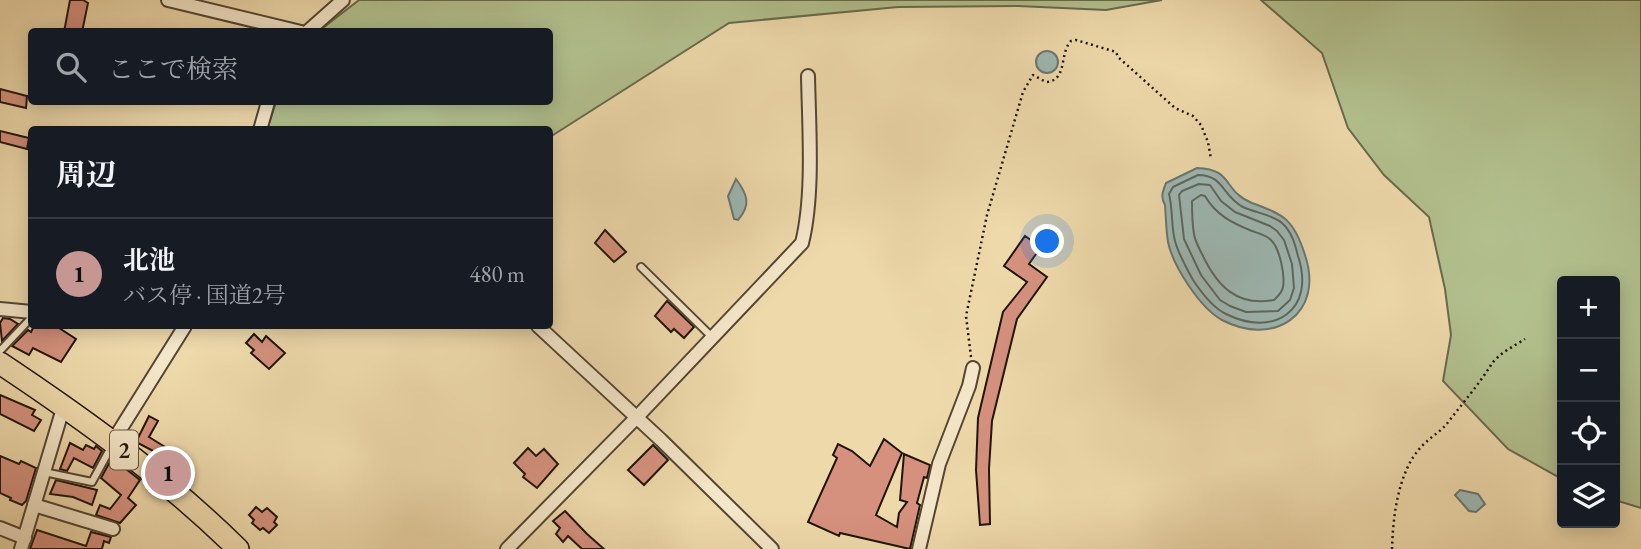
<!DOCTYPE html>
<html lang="ja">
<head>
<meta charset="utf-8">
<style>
	:root { --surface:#171b24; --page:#242831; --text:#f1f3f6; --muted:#9ea1a6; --line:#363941; --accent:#c59692 }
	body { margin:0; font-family:"EB Garamond","Noto Serif JP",serif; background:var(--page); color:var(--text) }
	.controls { position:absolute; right:21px; bottom:21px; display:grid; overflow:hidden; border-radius:7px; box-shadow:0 4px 18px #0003 }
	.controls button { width:63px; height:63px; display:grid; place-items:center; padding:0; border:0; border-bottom:2px solid var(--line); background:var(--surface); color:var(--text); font:35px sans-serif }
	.you { position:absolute; left:1048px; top:242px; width:24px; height:24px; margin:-18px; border:5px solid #fff; border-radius:50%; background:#1a73e8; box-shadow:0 0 0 10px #1a73e833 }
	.badge { display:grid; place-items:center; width:46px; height:46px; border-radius:50%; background:var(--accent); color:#111; font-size:23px; font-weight:700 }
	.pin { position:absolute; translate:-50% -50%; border:4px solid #fff; box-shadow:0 2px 7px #0006 }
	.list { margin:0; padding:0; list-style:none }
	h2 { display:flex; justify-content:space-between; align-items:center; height:91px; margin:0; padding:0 28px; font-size:30px }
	h2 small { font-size:23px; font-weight:400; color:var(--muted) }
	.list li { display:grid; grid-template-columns:46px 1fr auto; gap:21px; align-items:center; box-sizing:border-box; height:112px; padding:0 28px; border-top:2px solid var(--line) }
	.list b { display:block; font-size:26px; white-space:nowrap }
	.list p { margin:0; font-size:23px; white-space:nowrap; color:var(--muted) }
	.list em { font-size:23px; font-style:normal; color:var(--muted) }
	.icon { flex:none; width:38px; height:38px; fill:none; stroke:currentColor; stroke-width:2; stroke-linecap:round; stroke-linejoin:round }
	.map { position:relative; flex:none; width:1641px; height:549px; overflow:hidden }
	.search { position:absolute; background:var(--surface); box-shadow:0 4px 18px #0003; left:28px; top:28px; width:525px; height:77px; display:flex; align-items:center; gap:18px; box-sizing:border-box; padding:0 24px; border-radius:7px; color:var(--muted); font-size:26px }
	.panel { position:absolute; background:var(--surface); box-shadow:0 4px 18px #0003; left:28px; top:126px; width:525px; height:203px; border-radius:7px }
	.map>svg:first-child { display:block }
</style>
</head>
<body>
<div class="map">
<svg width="1641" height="549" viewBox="0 0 1641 549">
	<rect width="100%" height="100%" fill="#eed9ab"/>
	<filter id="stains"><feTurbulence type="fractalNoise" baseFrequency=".00286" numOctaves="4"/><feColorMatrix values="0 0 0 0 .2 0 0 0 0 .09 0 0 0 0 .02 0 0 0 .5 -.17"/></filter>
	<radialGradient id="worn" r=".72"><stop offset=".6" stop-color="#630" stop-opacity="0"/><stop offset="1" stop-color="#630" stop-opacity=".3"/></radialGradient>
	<g fill="#b2c08e" stroke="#696a4d" stroke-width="2">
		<path d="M359,0H1162L1106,10L1018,6L898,7L729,23L550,137V130H267L276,102H550V32L319,31Z"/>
		<path d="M1261,0H1641V508L1615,500V281H1562V479L1508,449L1443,381L1451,335L1445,289L1429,217L1384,175L1348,128L1322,53Z"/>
	</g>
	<g fill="#9db8b3" stroke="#6b7670" stroke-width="2">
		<circle cx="1047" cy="62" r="11"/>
		<path d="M1197,168C1234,169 1222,191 1252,203C1285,215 1294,220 1305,255C1325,315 1273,347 1222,320C1200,308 1173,266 1168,242C1166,230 1166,217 1165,205C1160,197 1163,191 1166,183Z"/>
		<path d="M736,179C748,195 751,205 738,220L734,219L728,196Z"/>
		<path d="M1460,490L1478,494L1485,504L1476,512L1469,511L1455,495Z"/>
	</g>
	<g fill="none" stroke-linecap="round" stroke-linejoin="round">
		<g stroke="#5e6660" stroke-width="2">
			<path d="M1198,175C1224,175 1222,196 1243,207C1256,213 1271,214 1282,223C1292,232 1295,244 1298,256C1316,310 1274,338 1226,314C1213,308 1201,292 1193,280C1187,269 1178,253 1175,241C1171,226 1173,209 1169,194L1173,187Z"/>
			<path d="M1199,184L1210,185L1221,201L1235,212L1270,226L1277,231L1284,240L1292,264L1294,288L1290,300L1278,311L1246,312L1230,306L1220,300L1201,275L1184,239L1179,195L1182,191Z"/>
			<path d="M1201,195L1205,196C1216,215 1232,223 1252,231C1258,233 1266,235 1271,240C1280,249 1285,275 1283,287C1282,293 1278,296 1274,300C1237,307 1217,286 1202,254C1199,248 1195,241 1194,234C1192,223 1192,212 1192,201Z"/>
		</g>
	</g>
	<g fill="#d5917e" stroke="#20140c" stroke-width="2">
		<path d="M70,0H83L88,3L82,32H64Z"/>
		<path d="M0,89L27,96L26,108L0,102Z"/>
		<path d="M0,131L29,138L27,149L0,142Z"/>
		<path d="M605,230L626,252L614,262L595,243Z"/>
		<path d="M1025,236L1041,247L1029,264L1047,277L1017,319L992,421L989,469L990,524L980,525L976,470L978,418L1003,312L1027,282L1004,266Z"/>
		<path d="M667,301L694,327L684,338L674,329L671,332L655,316Z"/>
		<path d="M3,318L10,319L18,324L2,341L0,323Z"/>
		<path d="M34,326H56L76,339L61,362L33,348L29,355L12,346L28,330L31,332Z"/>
		<path d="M254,334L262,342L266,336L285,353L269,369L251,353L254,350L246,343Z"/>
		<path d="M0,395L35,410L32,415L41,420L34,431L0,414Z"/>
		<path d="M149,416L158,421L149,437L178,455L174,462L136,442Z"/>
		<path d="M884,439L902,453L876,515L897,527L899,513L907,502L900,500L904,454L930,465L927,478L924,477L917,503L920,505L910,549L840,533L839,536L808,522L837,458L833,455L838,444L852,451L870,466Z"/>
		<path d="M70,443L83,450L86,445L94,449L96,446L102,451L93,468L74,458L67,471L60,469Z"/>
		<path d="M653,445L668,460L644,485L628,470Z"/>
		<path d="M528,448L536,456L544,449L558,464L537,488L523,477L525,474L514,463Z"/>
		<path d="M0,456L19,464L21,461L36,468L26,501L22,505L10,500L11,498L0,493Z"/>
		<path d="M112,458L140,480L128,498L136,505L120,523L96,515L100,505L110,509L121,495L101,478Z"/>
		<path d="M56,480L97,490L92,505L73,497L50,494Z"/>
		<path d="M256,507L262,512L267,508L277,517L274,522L277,525L269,533L263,528L260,530L252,523L254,520L249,515Z"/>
		<path d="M565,511L587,534L604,549H582L568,536L563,542L556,534L560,528L553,521Z"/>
		<path d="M37,530L86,546L91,532L111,537L109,543L104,541L102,549H30Z"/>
	</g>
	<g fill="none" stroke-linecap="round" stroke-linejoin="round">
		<defs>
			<g id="lane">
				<path d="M641,267L712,337"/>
				<path d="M0,351L32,317"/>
				<path d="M44,472L92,482L110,449"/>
			</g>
			<g id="street">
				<path d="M168,0L301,32"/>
				<path d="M307,32L343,0"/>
				<path d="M260,130L268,102"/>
				<path d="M0,309L32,312"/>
				<path d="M538,326L661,440L772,549"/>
				<path d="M113,441L185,326"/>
				<path d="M34,505L113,529"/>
				<path d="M0,528L25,538"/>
				<path d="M21,549L64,405"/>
				<path d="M507,549L636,418L802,243C814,195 809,127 808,76"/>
				<path d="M919,549L939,464L969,386L973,368"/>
			</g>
			<path id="highway" d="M0,363C84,419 166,478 238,549"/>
		</defs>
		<use href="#lane" stroke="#544534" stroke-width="10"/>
		<use href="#street" stroke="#544534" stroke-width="16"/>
		<use href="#highway" stroke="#20140c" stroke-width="24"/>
		<g stroke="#20140c" stroke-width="2.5" stroke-dasharray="2 3.5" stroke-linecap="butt">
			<path d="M971,357L966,316L987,215L1023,92L1033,75L1046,82C1068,81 1059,53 1071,41L1076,40L1116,52L1118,57L1175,108L1193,116L1201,125L1208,142L1211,159"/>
			<path d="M1392,549C1393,516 1398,472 1421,447C1430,437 1441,432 1449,421C1463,403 1479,384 1491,365C1498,354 1514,346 1525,339"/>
		</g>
		<use href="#lane" stroke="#f4e6c8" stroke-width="6"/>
		<use href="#street" stroke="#f4e6c8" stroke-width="12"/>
		<use href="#highway" stroke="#eed9ab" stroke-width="21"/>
	</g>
	<g text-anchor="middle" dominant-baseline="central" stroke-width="6" stroke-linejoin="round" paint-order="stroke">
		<rect fill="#f4e6c8" stroke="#605344" stroke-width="2" x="110" y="430.5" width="28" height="39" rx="5"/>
		<g font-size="23" font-weight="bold" fill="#20140c">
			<text x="124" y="450">2</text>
		</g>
	</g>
	<rect width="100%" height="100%" filter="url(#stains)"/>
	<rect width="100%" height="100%" fill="url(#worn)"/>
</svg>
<div class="controls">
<button>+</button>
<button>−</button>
<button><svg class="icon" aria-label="locate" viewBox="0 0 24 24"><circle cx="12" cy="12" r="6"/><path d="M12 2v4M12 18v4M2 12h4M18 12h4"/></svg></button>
<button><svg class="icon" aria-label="layers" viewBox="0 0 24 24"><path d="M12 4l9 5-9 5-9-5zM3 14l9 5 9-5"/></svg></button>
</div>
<div class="you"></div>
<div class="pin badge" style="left:168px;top:473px">1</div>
<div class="search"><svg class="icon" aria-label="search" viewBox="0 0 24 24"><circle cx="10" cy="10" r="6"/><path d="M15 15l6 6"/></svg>ここで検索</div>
<section class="panel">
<h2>周辺<small></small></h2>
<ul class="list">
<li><span class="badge">1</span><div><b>北池</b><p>バス停 · 国道2号</p></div><em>480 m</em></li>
</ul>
</section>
</div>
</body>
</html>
